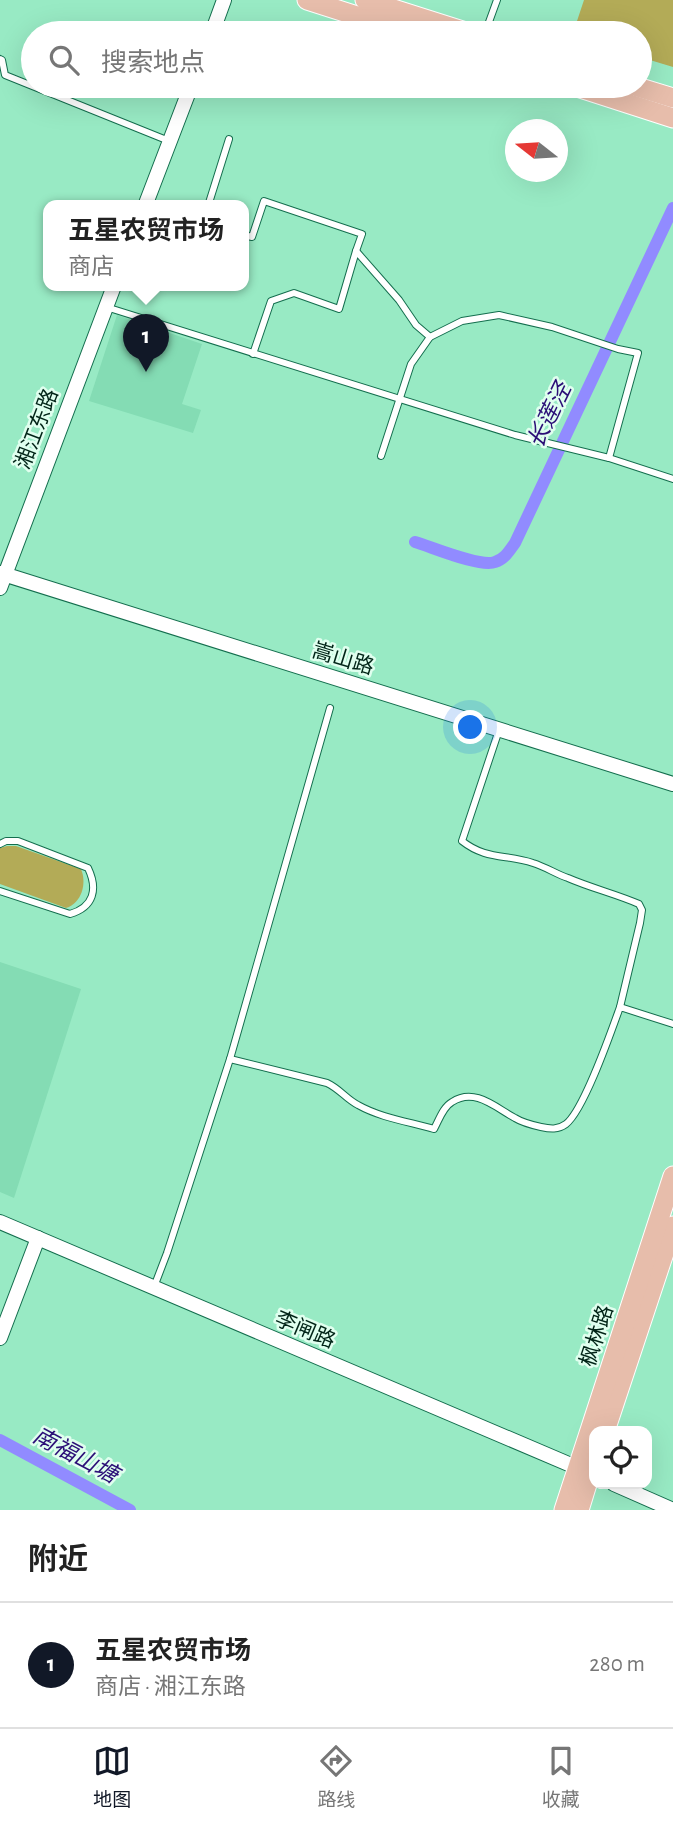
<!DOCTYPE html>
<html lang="zh">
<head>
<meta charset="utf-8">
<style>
	:root { --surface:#fff; --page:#f2f2f2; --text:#222; --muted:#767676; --line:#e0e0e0; --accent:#111827 }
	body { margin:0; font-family:"Alegreya Sans","Noto Sans SC",sans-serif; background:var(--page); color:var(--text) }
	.controls { position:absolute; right:21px; bottom:21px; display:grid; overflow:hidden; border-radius:14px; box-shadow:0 7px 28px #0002 }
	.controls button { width:63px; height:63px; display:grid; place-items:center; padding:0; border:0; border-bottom:2px solid var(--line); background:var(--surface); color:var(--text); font:35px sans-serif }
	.compass { position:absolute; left:505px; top:119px; width:63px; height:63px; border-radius:50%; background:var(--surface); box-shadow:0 7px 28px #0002; rotate:287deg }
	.you { position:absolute; left:471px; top:728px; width:24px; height:24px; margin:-18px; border:5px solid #fff; border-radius:50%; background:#1a73e8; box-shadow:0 0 0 10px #1a73e833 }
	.badge { display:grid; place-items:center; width:46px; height:46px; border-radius:50%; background:var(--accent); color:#fff; font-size:23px; font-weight:700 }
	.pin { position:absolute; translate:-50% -58px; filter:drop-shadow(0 2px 4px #0008) }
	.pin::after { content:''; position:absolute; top:37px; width:24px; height:21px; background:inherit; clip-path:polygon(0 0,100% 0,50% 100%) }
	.popup { position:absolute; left:43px; top:200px; width:206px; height:91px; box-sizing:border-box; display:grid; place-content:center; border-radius:14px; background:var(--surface); filter:drop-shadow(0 2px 5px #0005); font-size:23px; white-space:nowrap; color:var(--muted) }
	.popup b { font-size:26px; color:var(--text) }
	.popup::after { content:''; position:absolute; left:50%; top:100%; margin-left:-14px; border:14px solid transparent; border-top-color:var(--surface) }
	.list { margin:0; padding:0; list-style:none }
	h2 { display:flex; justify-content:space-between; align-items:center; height:91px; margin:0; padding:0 28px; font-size:30px }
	h2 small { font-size:23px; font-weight:400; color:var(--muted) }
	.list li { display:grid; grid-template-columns:46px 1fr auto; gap:21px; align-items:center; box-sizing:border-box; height:126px; padding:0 28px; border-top:2px solid var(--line) }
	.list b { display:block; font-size:26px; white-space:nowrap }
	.list p { margin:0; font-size:23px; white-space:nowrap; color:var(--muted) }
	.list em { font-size:23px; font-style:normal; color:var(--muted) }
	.icon { flex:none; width:38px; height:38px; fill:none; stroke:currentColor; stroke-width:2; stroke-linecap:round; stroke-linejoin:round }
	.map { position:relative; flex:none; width:673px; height:1510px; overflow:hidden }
	.search { position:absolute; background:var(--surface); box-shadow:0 7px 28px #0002; left:21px; right:21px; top:21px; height:77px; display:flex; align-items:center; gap:18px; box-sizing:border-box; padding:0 24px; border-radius:38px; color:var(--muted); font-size:26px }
	.sheet { height:217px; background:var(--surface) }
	nav { display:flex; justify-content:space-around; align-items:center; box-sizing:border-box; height:98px; border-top:2px solid var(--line); background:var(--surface); font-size:19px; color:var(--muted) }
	nav a { display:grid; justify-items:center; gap:4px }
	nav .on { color:var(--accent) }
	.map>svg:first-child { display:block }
</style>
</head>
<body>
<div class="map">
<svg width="673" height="1510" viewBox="0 0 673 1510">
	<rect width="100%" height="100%" fill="#98eac4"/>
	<g fill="#84dcb4">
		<path d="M117,315L202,344L182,404L201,410L193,433L89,401Z"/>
		<path d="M0,962L81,989L14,1198L0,1192Z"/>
	</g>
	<g fill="#b3ab57">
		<path d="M584,0H673V67L640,57V33H573Z"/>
		<path d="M7,846H16L81,869C87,883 82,903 66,908L0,884V848Z"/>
	</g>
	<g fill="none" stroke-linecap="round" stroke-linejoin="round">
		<g stroke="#918bff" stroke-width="12">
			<path d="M415,542C432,547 481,568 495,562C505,559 509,551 515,543L673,208"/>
			<path d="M0,1440L130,1510"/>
		</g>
		<defs>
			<g id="service">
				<path d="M485,33L497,0"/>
				<path d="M0,59L2,60L5,75L169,141"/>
				<path d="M208,206L229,139"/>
				<path d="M244,235L252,237L264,201L362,234L356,251"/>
				<path d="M106,307L515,435L609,458L673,479"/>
				<path d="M253,354L271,301L294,293L339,309L356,251L399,300L416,325L430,337"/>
				<path d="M381,456L411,364L430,337L462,321L499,315L552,327L618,349L638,353L609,458"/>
				<path d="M499,730L462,841C486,860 506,854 533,863C546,867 556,874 568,878C591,888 616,894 639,904L642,910L640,923L620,1007"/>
				<path d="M0,844L6,841H18L88,868C98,889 94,907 70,914L0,891"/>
				<path d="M230,1059L327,1083C340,1089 346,1099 358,1105C381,1118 410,1122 434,1129C439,1120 443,1107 452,1102C475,1087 496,1108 515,1118C523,1123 532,1125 541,1127C550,1129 558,1130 566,1124C584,1110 611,1032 620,1007L673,1024"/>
				<path d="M154,1287L167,1253L230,1059L330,708"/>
			</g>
			<g id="tertiary">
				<path d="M212,33L224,0"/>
				<path d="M145,206L191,86"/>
				<path d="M0,573L673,784"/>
				<path d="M0,588L114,286"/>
				<path d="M0,1222L585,1471"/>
				<path d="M0,1338L38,1238"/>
				<path d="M614,1484L673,1510"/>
			</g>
			<g id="primary">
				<path d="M307,0L410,33"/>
				<path d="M365,0L469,33"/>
				<path d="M574,86L673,118"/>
				<path d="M634,86L673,98"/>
				<path d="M605,1431L673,1226"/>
				<path d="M564,1510L673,1176"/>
				<path d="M579,1510L591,1471"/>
			</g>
		</defs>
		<use href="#service" stroke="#146e4e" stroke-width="8"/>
		<use href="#tertiary" stroke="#146e4e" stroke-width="16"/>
		<use href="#primary" stroke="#fff" stroke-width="21"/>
		<use href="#service" stroke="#fff" stroke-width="6"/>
		<use href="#tertiary" stroke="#fff" stroke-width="14"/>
		<use href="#primary" stroke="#e7bdab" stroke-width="19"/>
	</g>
	<g text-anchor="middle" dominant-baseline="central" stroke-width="5" stroke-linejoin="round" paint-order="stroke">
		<g font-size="21" fill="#012417" stroke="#e0ffef">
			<text transform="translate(37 429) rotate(-69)">湘江东路</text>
			<text transform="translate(343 659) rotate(17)">嵩山路</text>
			<text transform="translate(305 1330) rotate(23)">李闸路</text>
			<text transform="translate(597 1336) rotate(-72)">枫林路</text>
		</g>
		<g font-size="23" font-style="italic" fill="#2b0f77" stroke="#e0ffef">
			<text transform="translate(550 416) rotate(-64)">长莲泾</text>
			<text transform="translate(75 1456) rotate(28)">南福山塘</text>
		</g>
	</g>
</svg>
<div class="controls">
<button><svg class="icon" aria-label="locate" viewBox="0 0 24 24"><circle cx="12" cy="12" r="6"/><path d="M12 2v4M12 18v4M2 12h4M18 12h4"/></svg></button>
</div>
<svg class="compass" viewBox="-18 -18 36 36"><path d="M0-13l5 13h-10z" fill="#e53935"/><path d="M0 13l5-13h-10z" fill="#767676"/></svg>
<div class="you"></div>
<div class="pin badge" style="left:146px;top:372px">1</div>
<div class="popup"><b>五星农贸市场</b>商店</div>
<div class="search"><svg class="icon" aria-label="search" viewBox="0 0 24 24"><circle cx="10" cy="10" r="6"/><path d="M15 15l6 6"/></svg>搜索地点</div>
</div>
<section class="sheet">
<h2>附近<small></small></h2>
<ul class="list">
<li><span class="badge">1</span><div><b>五星农贸市场</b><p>商店 · 湘江东路</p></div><em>280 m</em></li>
</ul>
</section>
<nav>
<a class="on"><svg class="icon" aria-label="map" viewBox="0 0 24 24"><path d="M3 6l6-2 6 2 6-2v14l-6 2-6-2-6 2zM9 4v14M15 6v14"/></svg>地图</a>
<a><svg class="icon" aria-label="directions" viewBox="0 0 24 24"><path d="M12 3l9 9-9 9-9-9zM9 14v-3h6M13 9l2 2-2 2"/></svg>路线</a>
<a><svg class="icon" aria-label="saved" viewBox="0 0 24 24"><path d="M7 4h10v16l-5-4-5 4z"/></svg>收藏</a>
</nav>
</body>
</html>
